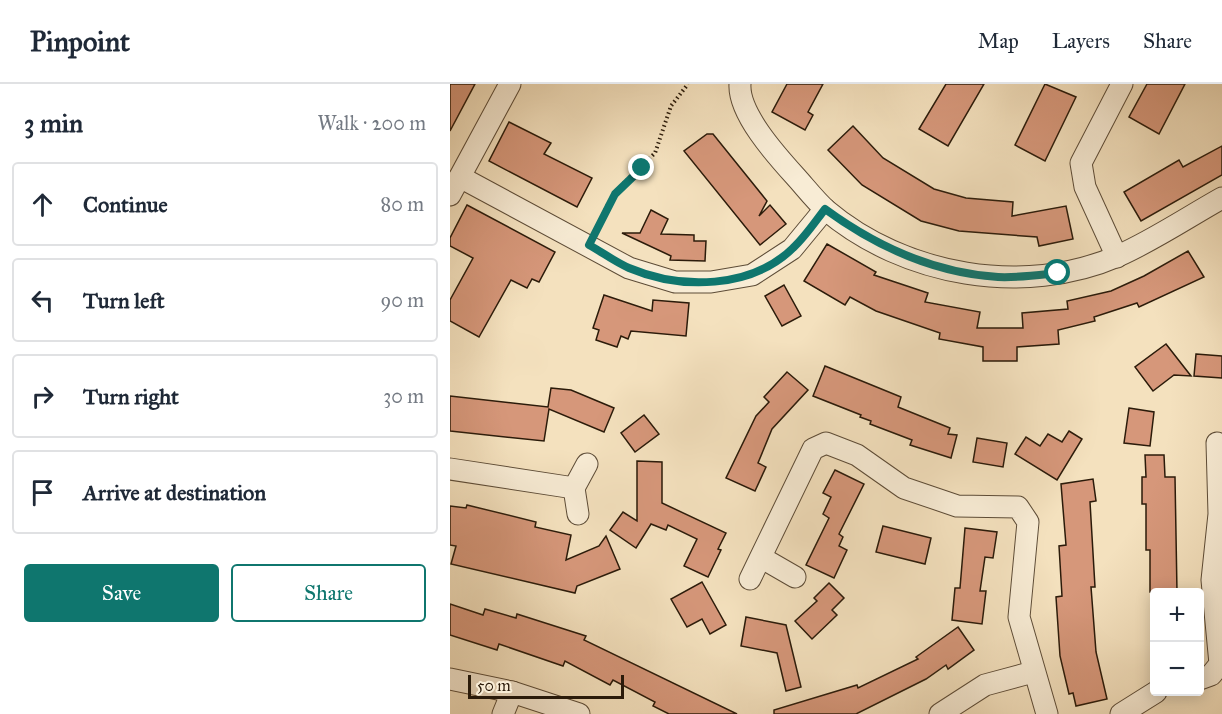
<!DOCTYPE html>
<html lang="en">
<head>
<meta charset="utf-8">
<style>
	:root { --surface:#fff; --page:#f6f6f7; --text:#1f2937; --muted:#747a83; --line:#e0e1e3; --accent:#0f766e }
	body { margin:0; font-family:"IM FELL Great Primer",serif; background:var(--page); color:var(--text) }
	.controls { position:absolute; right:18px; bottom:18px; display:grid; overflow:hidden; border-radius:6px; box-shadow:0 3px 15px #0003 }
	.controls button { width:54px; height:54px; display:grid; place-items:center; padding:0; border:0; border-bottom:2px solid var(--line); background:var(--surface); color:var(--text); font:30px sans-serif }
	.scale { position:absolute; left:18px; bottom:15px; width:156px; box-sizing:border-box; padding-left:6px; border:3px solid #2b1b0a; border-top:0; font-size:16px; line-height:21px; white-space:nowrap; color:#2b1b0a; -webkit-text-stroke:4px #f8ecd5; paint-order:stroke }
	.stop { position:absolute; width:18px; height:18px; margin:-14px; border:4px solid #0f766e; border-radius:50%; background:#fff }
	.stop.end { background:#0f766e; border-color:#fff; box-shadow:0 2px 6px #0008 }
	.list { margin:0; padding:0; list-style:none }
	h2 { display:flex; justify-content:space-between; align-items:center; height:78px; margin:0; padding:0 24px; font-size:26px }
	h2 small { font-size:20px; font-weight:400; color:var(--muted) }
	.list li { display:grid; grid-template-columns:39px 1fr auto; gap:18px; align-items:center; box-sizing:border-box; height:84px; margin:0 12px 12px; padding:0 12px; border:2px solid var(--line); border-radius:6px }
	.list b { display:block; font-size:22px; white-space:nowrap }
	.list em { font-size:20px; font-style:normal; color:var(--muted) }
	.actions { display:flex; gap:12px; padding:18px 24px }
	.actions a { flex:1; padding:14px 0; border:2px solid var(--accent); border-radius:6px; text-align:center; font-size:21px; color:var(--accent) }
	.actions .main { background:var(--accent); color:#fff }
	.icon { flex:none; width:33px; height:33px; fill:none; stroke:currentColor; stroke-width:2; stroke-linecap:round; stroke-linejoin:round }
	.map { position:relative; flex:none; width:772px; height:630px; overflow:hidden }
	header { display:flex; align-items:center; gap:36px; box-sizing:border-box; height:84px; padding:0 30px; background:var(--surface); border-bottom:2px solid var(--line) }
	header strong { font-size:28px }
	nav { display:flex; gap:33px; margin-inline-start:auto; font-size:21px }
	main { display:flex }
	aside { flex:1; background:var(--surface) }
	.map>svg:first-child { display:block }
</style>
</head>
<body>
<header>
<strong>Pinpoint</strong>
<nav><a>Map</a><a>Layers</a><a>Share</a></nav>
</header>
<main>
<aside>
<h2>3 min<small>Walk · 200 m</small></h2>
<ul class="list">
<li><svg class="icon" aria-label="ahead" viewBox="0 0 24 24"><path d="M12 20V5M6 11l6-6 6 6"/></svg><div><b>Continue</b></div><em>80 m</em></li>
<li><svg class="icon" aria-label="left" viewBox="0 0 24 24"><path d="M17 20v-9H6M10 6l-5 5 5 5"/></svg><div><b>Turn left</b></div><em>90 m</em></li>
<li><svg class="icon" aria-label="right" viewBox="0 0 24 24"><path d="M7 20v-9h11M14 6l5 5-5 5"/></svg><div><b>Turn right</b></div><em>30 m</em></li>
<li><svg class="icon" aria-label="arrive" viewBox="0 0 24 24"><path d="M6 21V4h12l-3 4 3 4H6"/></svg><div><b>Arrive at destination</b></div></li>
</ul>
<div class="actions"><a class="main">Save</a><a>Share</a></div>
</aside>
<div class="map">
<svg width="772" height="630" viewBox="0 0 772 630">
	<rect width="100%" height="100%" fill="#f4e1be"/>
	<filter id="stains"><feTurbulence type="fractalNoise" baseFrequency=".00333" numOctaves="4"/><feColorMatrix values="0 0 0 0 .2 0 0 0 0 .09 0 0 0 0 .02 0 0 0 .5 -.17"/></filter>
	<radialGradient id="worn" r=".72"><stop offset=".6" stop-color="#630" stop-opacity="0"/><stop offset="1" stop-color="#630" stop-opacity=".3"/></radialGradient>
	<g fill="#d6977a" stroke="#2b1b0a" stroke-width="1.5">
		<path d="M0,0H25L0,47Z"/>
		<path d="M337,0H373L358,28L363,31L355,46L322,28Z"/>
		<path d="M496,0H534L498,62L469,45Z"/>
		<path d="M595,0L626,13L595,77L565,61Z"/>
		<path d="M697,0H735L709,50L679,33Z"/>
		<path d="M59,38L101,59L94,70L142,94L127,123L39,77Z"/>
		<path d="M403,42L433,74L484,105L516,114L563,118L562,132L616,122L623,155L589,162L587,153L509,147L471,137L412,101L378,66Z"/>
		<path d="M257,50H263L317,117L309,132L320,121L336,140L310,161L234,67Z"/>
		<path d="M772,62V91L691,137L674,108L729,76L733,83Z"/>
		<path d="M17,121L105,168L89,198L82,195L77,204L61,196L29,253L0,237V216L23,174L0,162V154Z"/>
		<path d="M201,126L218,135L211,150L244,151V157H256L255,177L220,176L221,172L172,149H190Z"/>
		<path d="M377,160L426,188L424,191L478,209L475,218L530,228L527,244H573L572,229L618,225L617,217L661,207L694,192L738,167L754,193L689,223L687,219L644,233L645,237L608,246L609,260L567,263V277H533V263L489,255L490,249L426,227L400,213L395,221L354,197Z"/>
		<path d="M334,201L351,232L332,242L315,212Z"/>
		<path d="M154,211L202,227L203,216L239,219L236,252L181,247L178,255L171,252L167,263L146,256L149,246L143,244Z"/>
		<path d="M716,260L741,292L724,291L703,307L685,283Z"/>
		<path d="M746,270L772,272V294L744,292Z"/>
		<path d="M375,282L451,313L448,323L500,344L498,350L507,351L501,374L460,361L462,356L420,340L421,337L410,333L411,331L363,312Z"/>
		<path d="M337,288L358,306L322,345L308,379L316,383L305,407L276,394L306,332L319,318L314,313Z"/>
		<path d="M101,304L121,306L164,324L154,348L99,325L94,357L0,347V312L98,323Z"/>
		<path d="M679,324L704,328L700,362L674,359Z"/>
		<path d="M194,331L209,350L185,368L171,349Z"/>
		<path d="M619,347L632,355L607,396L565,370L576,353L590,362L598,350L612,358Z"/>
		<path d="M527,354L557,359L553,383L523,378Z"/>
		<path d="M695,371H714L715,393H725L727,508H700V466H696V420H692V393H696Z"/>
		<path d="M187,377L212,378V419L276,449L268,465L271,466L258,493L234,482L247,455L218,441L216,446L201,440L186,464L160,446L173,428L187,437Z"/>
		<path d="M385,386L414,400L389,450L393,453L389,462L397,466L384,494L356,481L379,434L373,430L381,413L373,409Z"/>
		<path d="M643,395L646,417L640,418L645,503H641L646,568L657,615L626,622L623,609L619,610L610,572L606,513L612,512L609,462L616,461L611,400Z"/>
		<path d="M17,421L86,438L85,443L121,451L116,476L149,462L156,452L170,485L127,502L125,509L1,480L6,462L0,461V422L16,424Z"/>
		<path d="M433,442L481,454L475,480L426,468Z"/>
		<path d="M515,444L547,448L543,474L535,473L530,507H536L532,540L502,536L505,504H510Z"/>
		<path d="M252,498L276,541L260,550L252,535L237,543L221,515Z"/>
		<path d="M379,499L394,514L382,526L387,531L362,555L345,537L367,517L364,514Z"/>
		<path d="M0,520L33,531L35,525L66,534L67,530L136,552L134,556L287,630H219L203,622L205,618L163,596L160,601L115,577L113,582L49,560L47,566L0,551Z"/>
		<path d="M296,533L336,541L351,603L336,607L327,569L291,562Z"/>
		<path d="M508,543L524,566L498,585L496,581L476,595L406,630H324V626L407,601L408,604L468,575L466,573Z"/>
	</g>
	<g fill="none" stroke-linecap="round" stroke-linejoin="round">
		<defs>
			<g id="street">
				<path d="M290,0C288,29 326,71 345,92C355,103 365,116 376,126C454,192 574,213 668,172C704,156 738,133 772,114"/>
				<path d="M10,93L179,184L225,198H261L302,191L342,165L375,125"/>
				<path d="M0,111L60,0"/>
				<path d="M667,173L635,103L631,79L672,0"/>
				<path d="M0,385L124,404"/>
				<path d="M128,430L124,404L137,380"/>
				<path d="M312,474L345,493"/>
				<path d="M300,495L363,365L376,359L407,371L454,404L507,422L568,423L578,438L569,533L597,630"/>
				<path d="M0,595L62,608L129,630"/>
				<path d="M750,595L761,591L770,580L762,496L769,430L767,359"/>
				<path d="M53,630L62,608"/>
				<path d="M490,630L535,601L583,588"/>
				<path d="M671,630L706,608"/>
			</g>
		</defs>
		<use href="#street" stroke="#5d4c37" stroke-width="23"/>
		<path stroke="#2b1b0a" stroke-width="4" stroke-dasharray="1.5 3" stroke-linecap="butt" d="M146,146L158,120L172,101L205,69L221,22L238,0"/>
		<use href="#street" stroke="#f8ecd5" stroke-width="21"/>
	</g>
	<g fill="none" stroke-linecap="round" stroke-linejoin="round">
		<path stroke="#0f766e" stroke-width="8" d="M192,84L165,110L139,161C152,168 165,178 179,184C231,206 301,205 343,164C355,153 365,138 375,125C427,163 484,189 548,193C568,194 589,191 608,189"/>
	</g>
	<rect width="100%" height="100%" filter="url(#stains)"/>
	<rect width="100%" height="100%" fill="url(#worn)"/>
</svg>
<div class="controls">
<button>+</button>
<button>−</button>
</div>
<div class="scale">50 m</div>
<div class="stop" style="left:608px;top:189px"></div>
<div class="stop end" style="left:192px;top:84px"></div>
</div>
</main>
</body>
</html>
